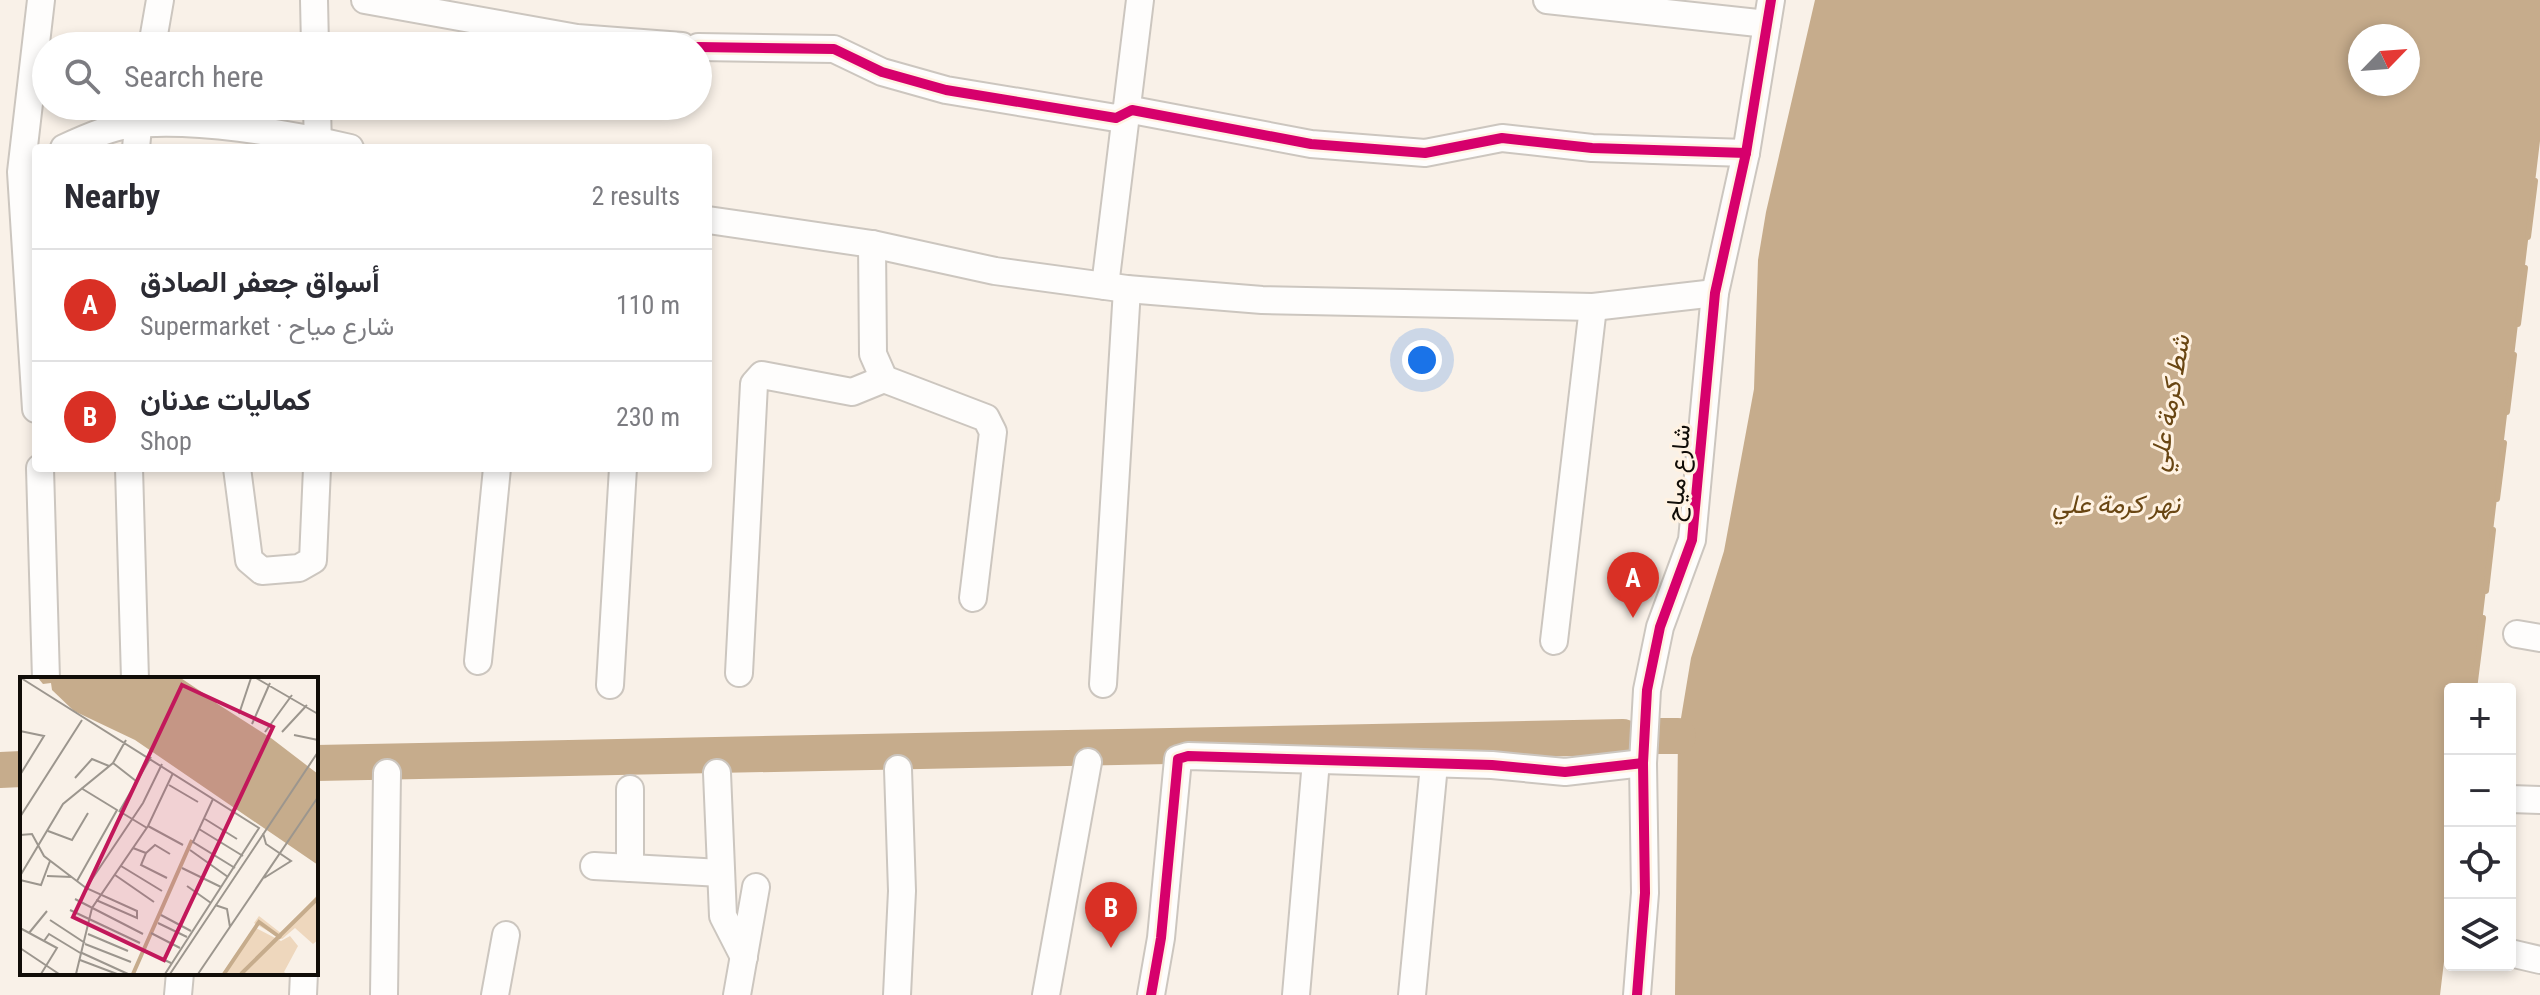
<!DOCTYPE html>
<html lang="en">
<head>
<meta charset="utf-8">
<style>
	:root { --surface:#fff; --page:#f2f2f3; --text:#2b2b33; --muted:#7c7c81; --line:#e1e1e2; --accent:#d93025 }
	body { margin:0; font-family:"Roboto Condensed",Vazirmatn,sans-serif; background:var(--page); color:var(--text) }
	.controls { position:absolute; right:24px; bottom:24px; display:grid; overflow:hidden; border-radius:8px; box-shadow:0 4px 12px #0003 }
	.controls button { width:72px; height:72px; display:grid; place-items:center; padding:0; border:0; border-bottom:2px solid var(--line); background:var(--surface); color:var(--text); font:40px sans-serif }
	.compass { position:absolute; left:2348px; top:24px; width:72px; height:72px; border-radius:50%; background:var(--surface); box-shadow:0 4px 12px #0003; rotate:65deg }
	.you { position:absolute; left:1422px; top:360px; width:28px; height:28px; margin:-20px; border:6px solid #fff; border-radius:50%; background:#1a73e8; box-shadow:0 0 0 12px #1a73e833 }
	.badge { display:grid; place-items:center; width:52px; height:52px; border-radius:50%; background:var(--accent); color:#fff; font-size:26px; font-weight:700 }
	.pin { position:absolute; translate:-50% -66px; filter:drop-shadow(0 2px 4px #0008) }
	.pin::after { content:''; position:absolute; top:42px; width:28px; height:24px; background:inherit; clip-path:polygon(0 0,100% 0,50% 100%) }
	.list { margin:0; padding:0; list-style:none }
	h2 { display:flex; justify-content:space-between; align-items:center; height:104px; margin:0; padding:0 32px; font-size:34px }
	h2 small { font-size:26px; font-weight:400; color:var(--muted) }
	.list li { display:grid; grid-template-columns:52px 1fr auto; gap:24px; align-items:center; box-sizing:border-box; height:112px; padding:0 32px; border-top:2px solid var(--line) }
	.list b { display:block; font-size:30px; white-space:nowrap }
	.list p { margin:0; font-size:26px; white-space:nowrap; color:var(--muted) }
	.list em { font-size:26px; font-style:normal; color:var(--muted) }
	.icon { flex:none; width:44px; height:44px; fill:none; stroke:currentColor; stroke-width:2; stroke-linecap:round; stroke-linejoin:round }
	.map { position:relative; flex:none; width:2540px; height:995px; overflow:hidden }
	.search { position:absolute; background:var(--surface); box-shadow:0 4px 12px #0003; left:32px; top:32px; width:680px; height:88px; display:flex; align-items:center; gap:20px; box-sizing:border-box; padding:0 28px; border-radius:44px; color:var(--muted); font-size:30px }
	.panel { position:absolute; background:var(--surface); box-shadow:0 4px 12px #0003; left:32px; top:144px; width:680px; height:328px; border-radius:8px }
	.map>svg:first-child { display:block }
</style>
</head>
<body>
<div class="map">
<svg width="2540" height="995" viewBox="0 0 2540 995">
	<rect width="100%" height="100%" fill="#f9f1e8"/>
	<path fill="#c6ac8c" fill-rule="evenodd" d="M1815,0H2540V141L2474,689H2450V889L2437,995H1675L1678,736L1691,658L1724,551L1754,389L1758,260L1766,212ZM2360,36H2408V84H2360Z"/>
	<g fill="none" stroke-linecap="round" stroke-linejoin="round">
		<g stroke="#c6ac8c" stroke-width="6">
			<path d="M2528,237L2535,181"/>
			<path d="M2518,324L2525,268"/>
			<path d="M2507,412L2514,355"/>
			<path d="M2497,499L2504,443"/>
			<path d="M2486,591L2493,530"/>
			<path d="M2474,689L2483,618"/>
			<path d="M2437,995L2445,928"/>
		</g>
		<g stroke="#c6ac8c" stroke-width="36">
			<path d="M1659,736H1678"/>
			<path d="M316,763L1623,737"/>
			<path d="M0,770L22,769"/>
		</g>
		<defs>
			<g id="minor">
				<path d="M314,0L315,46"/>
				<path d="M365,0L577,38L682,46"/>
				<path d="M1547,0L1767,24"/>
				<path d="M152,46L160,0"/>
				<path d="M698,47L834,49L882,72L946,90L1116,118L1132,110L1311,144L1425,153L1502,138L1592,148L1746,153"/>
				<path d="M317,106L318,148"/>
				<path d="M64,148C83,139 108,128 128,125C191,117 288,133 350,148"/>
				<path d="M136,148L140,106"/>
				<path d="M708,220L872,244L995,271L1127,289L1262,300L1593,307L1715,293"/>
				<path d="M872,244L873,354L884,379L986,418L993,432L973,598"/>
				<path d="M1105,286L1140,0"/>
				<path d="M36,409L21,172L41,0"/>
				<path d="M40,468L46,679"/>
				<path d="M129,468L135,679"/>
				<path d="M237,468L249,560L262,571L299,568L313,560L317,468"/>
				<path d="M2517,634L2540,638"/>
				<path d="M1554,641L1593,307"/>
				<path d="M478,661L497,468"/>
				<path d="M739,673L754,384L762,375L852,392L884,379"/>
				<path d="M1103,684L1127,289"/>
				<path d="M610,685L623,468"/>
				<path d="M717,773L723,916L744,957"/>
				<path d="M630,789V868"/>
				<path d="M2510,799L2540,800"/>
				<path d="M594,866L721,873"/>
				<path d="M2510,953L2540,960"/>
				<path d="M178,995L180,973"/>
				<path d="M303,995L304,973"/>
				<path d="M384,995L387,773"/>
				<path d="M495,995L506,935"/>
				<path d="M737,995L756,887"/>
				<path d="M897,995L902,891L898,769"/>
				<path d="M1046,995L1088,762"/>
				<path d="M1151,995L1161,938L1178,759L1188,756L1492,765L1565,772L1643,763"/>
				<path d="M1296,995L1316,761"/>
				<path d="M1412,995L1434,765"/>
				<path d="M1637,995L1645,893L1643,763L1647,690L1660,627L1692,540L1715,293L1746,153L1771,0"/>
			</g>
		</defs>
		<use href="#minor" stroke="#ccc6bf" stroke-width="30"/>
		<use href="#minor" stroke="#fefdfc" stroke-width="26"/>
		<defs>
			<g id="cycleway">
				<path d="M698,47L834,49L882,72L946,90L1116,118L1132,110L1311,144L1425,153L1502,138L1592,148L1746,153"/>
				<path d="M1151,995L1161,938L1178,759L1188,756L1492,765L1565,772L1643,763"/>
				<path d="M1637,995L1645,893L1643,763L1647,690L1660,627L1692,540L1715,293L1746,153L1771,0"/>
			</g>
		</defs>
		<use href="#cycleway" stroke="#fff2e2" stroke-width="15"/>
		<use href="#cycleway" stroke="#d6006c" stroke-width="10"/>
	</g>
	<g text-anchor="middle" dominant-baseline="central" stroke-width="6" stroke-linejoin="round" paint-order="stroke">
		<g font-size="24" fill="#110d08" stroke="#fff2e2">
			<text transform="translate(1678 473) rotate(-85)">شارع مياح</text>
		</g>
		<g font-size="26" font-style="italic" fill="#694613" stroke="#fff2e2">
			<text transform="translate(2169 403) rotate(-80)">شط كرمة علي</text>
			<text x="2116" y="504">نهر كرمة علي</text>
		</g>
	</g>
	<g transform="translate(20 677)">
		<rect width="298" height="298" fill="#f9f1e8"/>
		<path d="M298,217V263L293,267L275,251L262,262L234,246L239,239L262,257ZM234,250L261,264L270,259L278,269L264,295L267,297H202Z" fill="#eed7bd"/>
		<path d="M18,1H157L251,61L298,97V188L115,63L54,34L32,13L31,6L23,7Z" fill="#c6ac8c"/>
		<path fill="none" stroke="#c6ac8c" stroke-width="4" d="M157,1L196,27M113,297L172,163M204,297L239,245L261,261M221,297L298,221"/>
		<path fill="none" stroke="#9c968e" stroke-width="2" d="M1,1L239,151L145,297M236,1L298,37M219,37L231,1M232,47L250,6M0,54L24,59L0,98M245,55L272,18M262,55L287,28M274,58L298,63M93,86L116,104M55,101L72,82L89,89M149,108L178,125M193,122L173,165L215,191M99,134L127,151M99,135L131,80M0,140L62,43M185,142L217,162M128,149L163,168M179,152L223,179M28,154L52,163L68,136M243,156L246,167L271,184L244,201M0,158L12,157L24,179L66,211L117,234V241L76,223M113,171L126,176L135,168L150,177M170,173L208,200M126,176L121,188L147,201M101,189L142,214M162,191L201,210M95,198L134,225M0,199L43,127L93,86L106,63M27,199L52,200M0,203L21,208L30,184M57,204L97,133L61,111M167,209L191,226M66,211L123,126L142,87M55,222L123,257M195,228L207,232L210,250M50,233L120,266M141,238L171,254M30,243L65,266M138,246L167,260M0,251L37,271L21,297M9,256L27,234M131,256L160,271M68,257L108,274M24,264L29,257L62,277M65,267L111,285M0,271L39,297M125,274L151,286M62,276L108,297M60,283L97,297M56,297L72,231L128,149L153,96M150,297L298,75M178,297L298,120"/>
		<path fill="#c2185b" fill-opacity="0.15" stroke="#c2185b" stroke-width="4" d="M162,8L253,50L144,283L53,240Z"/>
		<rect width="298" height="298" fill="none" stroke="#110d08" stroke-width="4"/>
	</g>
</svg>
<div class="controls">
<button>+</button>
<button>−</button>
<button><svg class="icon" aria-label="locate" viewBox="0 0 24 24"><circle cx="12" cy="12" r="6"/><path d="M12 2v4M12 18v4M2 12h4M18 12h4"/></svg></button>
<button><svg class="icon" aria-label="layers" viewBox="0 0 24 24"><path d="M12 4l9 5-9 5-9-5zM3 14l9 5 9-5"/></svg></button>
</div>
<svg class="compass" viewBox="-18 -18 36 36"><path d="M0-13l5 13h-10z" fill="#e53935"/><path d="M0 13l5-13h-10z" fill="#7c7c81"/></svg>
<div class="you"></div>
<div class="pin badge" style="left:1633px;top:618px">A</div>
<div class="pin badge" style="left:1111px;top:948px">B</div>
<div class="search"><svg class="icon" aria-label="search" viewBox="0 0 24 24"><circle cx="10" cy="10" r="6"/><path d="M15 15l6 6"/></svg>Search here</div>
<section class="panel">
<h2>Nearby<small>2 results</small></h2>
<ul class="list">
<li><span class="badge">A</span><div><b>أسواق جعفر الصادق</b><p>Supermarket · شارع مياح</p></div><em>110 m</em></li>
<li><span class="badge">B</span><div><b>كماليات عدنان</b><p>Shop</p></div><em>230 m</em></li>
</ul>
</section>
</div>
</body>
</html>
